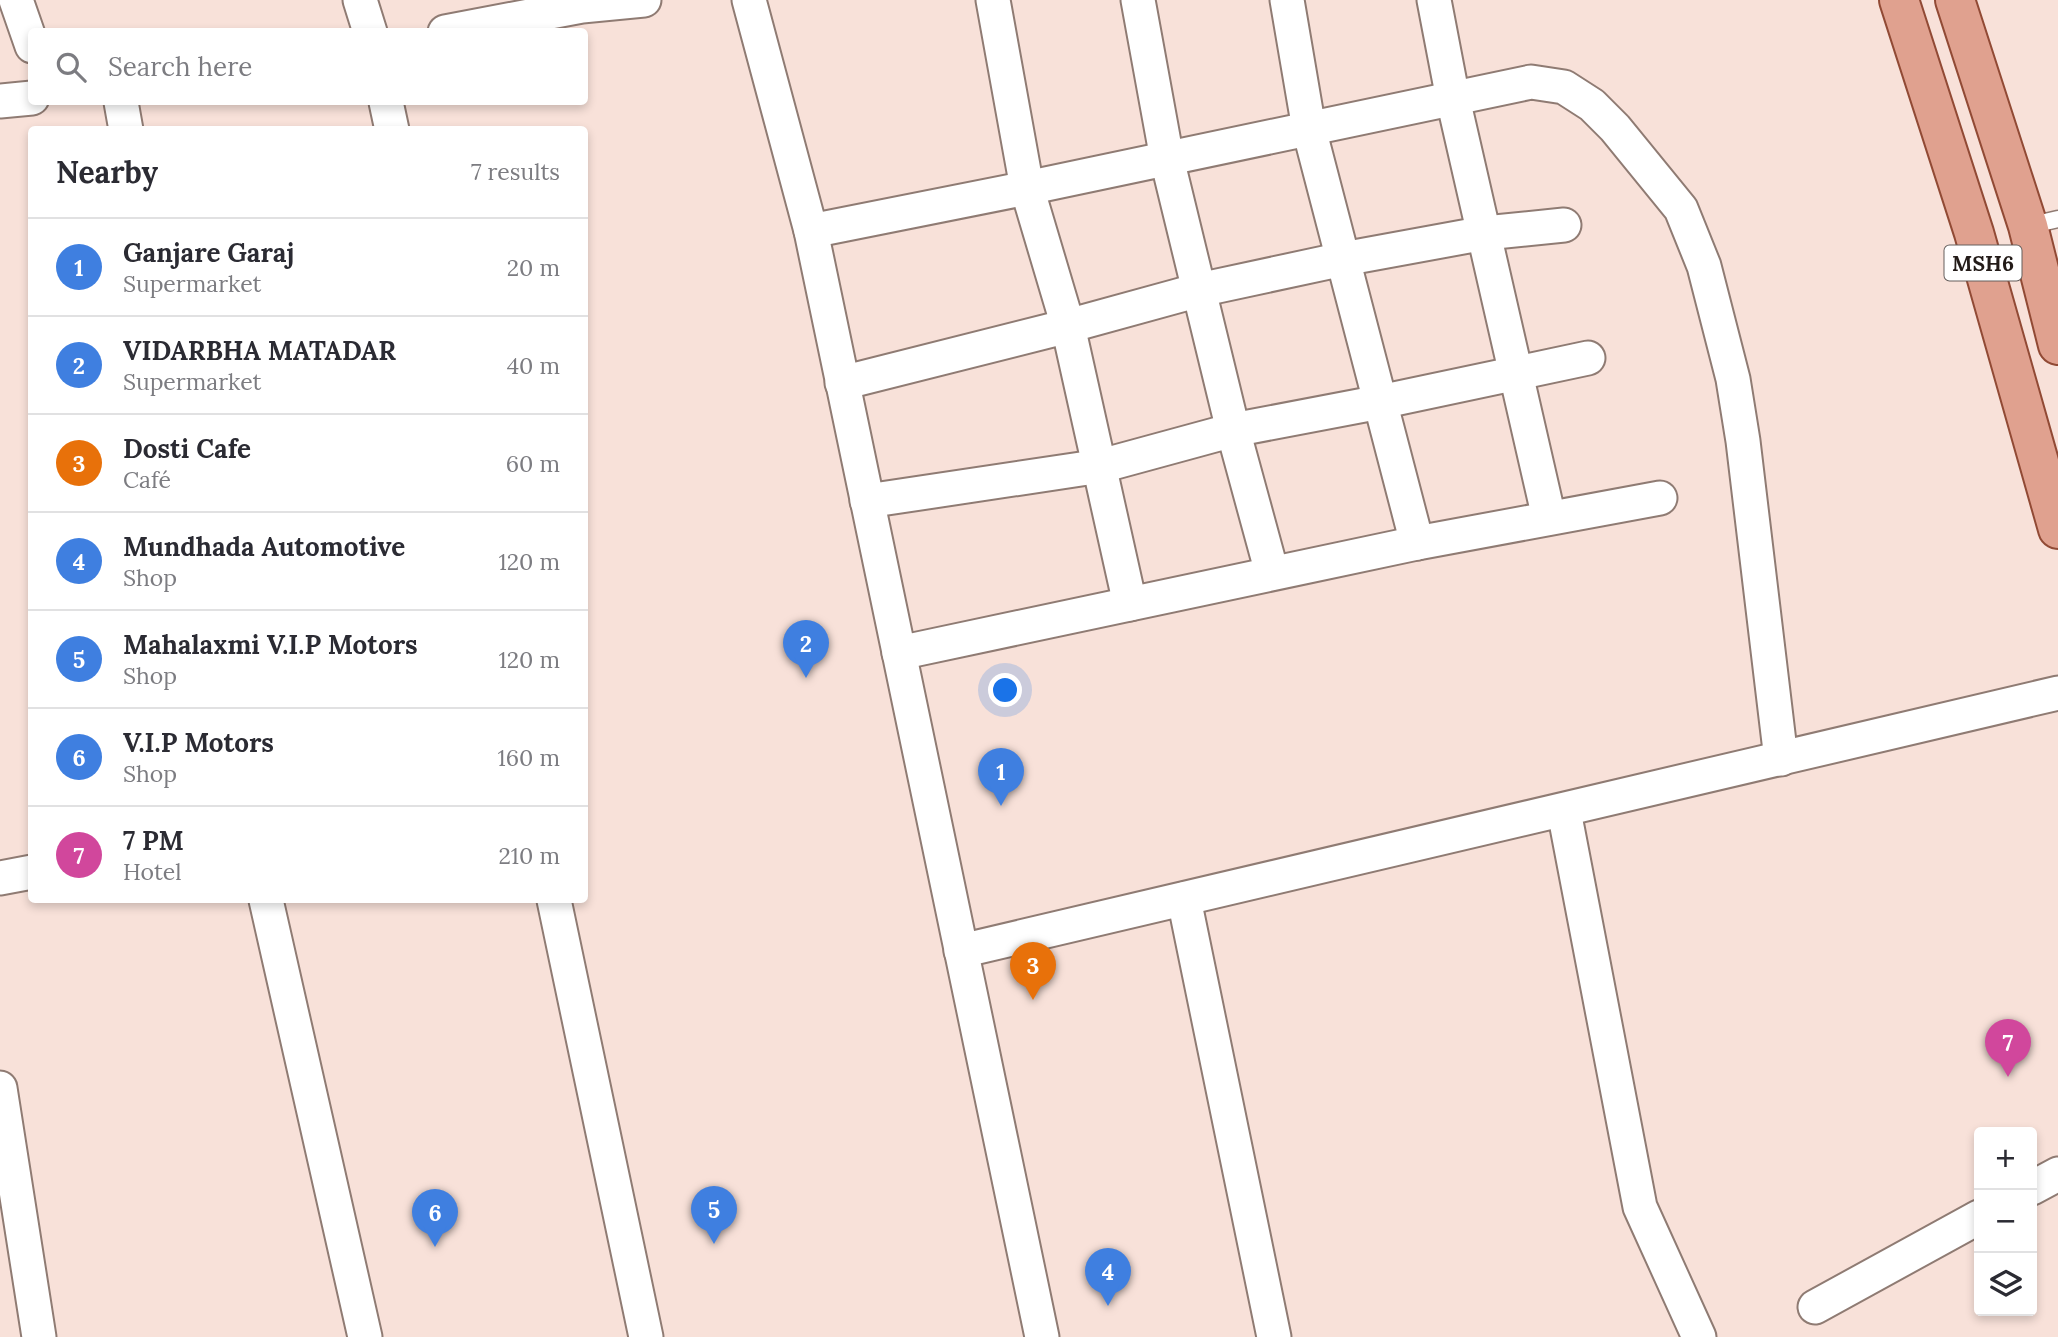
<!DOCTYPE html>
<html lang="en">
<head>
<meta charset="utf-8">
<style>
	:root { --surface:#fff; --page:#f7f7f7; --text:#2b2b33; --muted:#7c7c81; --line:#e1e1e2; --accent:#111827 }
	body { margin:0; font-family:Lora,serif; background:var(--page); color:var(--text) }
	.controls { position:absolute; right:21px; bottom:21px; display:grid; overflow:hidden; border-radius:7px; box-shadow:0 4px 10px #0003 }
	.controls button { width:63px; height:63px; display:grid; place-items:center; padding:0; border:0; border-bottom:2px solid var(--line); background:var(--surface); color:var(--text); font:35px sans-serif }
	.you { position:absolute; left:1006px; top:691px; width:24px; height:24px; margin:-18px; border:5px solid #fff; border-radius:50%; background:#1a73e8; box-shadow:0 0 0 10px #1a73e833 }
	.badge { display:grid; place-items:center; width:46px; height:46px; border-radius:50%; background:var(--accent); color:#fff; font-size:23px; font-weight:700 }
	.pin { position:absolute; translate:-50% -58px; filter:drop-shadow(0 2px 4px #0008) }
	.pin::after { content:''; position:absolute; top:37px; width:24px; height:21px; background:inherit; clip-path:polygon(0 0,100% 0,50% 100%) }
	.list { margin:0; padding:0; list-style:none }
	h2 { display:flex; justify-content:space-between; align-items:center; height:91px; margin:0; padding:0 28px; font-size:30px }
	h2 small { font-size:23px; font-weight:400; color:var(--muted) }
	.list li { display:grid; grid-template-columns:46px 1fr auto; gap:21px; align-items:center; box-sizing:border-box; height:98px; padding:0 28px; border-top:2px solid var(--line) }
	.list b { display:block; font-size:26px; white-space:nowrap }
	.list p { margin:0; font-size:23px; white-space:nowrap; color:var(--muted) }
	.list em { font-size:23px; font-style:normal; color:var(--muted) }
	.icon { flex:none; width:38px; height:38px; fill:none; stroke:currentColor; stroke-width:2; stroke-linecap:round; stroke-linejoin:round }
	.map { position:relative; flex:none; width:2058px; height:1337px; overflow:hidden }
	.search { position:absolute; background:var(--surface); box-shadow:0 4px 10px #0003; left:28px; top:28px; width:560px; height:77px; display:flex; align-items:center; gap:18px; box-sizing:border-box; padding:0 24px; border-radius:7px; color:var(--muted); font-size:26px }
	.panel { position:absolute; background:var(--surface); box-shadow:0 4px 10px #0003; left:28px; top:126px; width:560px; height:777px; border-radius:7px }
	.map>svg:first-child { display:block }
</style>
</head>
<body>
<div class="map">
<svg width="2058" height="1337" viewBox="0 0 2058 1337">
	<rect width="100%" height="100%" fill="#f8e1d9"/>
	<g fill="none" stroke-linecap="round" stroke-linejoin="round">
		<defs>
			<path id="service" d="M2028,226L2058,219"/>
			<g id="minor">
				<path d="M16,0L32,46"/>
				<path d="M360,0L370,32"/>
				<path d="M749,0L811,231L1042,1337"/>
				<path d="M993,0L1027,188L1068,326L1130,604"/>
				<path d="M1138,0L1167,159L1233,430L1272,573"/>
				<path d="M1287,0L1309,129L1417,543"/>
				<path d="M1434,0L1453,99L1549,518"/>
				<path d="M445,32L582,6L644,0"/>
				<path d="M0,101L32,98"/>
				<path d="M121,102L126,130"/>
				<path d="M386,102L392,130"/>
				<path d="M811,231L1027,188L1531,82L1564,87L1592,105L1615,128L1681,209L1704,266L1733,379L1743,441L1781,759"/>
				<path d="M842,383L1068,326L1199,290L1343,259L1485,233L1564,225"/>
				<path d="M867,501L1101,466L1233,430L1380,402L1588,358"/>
				<path d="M899,653L1417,543L1660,498"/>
				<path d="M1564,811L1640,1207L1699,1337"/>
				<path d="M0,878L32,872"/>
				<path d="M1184,899L1274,1337"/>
				<path d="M266,900L365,1337"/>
				<path d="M554,900L646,1337"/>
				<path d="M961,951L2058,693"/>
				<path d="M0,1088L39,1337"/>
				<path d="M2032,1188L2058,1174"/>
				<path d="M1815,1307L1979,1217"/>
			</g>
			<g id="primary">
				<path d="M1899,0L1974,233L2058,529"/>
				<path d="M1955,0L2028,226L2058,345"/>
			</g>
		</defs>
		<use href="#service" stroke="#8f7b73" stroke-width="19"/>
		<use href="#minor" stroke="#8f7b73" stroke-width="37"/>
		<use href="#primary" stroke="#914a35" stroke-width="42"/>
		<use href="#service" stroke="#fff" stroke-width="16"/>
		<use href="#minor" stroke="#fff" stroke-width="33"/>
		<use href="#primary" stroke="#e0a18f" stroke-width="38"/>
	</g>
	<g text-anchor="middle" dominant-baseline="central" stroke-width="7" stroke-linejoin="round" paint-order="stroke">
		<rect fill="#fff" stroke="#655f5d" stroke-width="2" x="1944.5" y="245.5" width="77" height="35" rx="5"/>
		<g font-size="21" font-weight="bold" fill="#231b18">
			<text x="1983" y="263">MSH6</text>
		</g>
	</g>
</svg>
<div class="controls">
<button>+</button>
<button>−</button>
<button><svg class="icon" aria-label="layers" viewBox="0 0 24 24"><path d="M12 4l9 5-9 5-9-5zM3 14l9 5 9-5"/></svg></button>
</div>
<div class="you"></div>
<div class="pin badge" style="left:1001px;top:806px;background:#3f7fe0">1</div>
<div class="pin badge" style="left:806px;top:678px;background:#3f7fe0">2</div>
<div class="pin badge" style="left:1033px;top:1000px;background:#e8710a">3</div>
<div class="pin badge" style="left:1108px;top:1306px;background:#3f7fe0">4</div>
<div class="pin badge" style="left:714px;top:1244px;background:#3f7fe0">5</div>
<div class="pin badge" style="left:435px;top:1247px;background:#3f7fe0">6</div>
<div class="pin badge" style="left:2008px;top:1077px;background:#d1479c">7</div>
<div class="search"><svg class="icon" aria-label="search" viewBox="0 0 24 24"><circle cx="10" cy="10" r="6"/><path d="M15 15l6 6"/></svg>Search here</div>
<section class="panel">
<h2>Nearby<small>7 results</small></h2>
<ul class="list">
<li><span class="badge" style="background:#3f7fe0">1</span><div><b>Ganjare Garaj</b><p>Supermarket</p></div><em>20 m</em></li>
<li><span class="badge" style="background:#3f7fe0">2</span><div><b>VIDARBHA MATADAR</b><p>Supermarket</p></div><em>40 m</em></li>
<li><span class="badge" style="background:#e8710a">3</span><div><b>Dosti Cafe</b><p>Café</p></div><em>60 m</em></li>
<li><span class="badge" style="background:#3f7fe0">4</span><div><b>Mundhada Automotive</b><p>Shop</p></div><em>120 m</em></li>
<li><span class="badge" style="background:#3f7fe0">5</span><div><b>Mahalaxmi V.I.P Motors</b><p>Shop</p></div><em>120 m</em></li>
<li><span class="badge" style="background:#3f7fe0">6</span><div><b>V.I.P Motors</b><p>Shop</p></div><em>160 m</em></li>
<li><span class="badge" style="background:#d1479c">7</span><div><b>7 PM</b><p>Hotel</p></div><em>210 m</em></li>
</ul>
</section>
</div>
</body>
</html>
